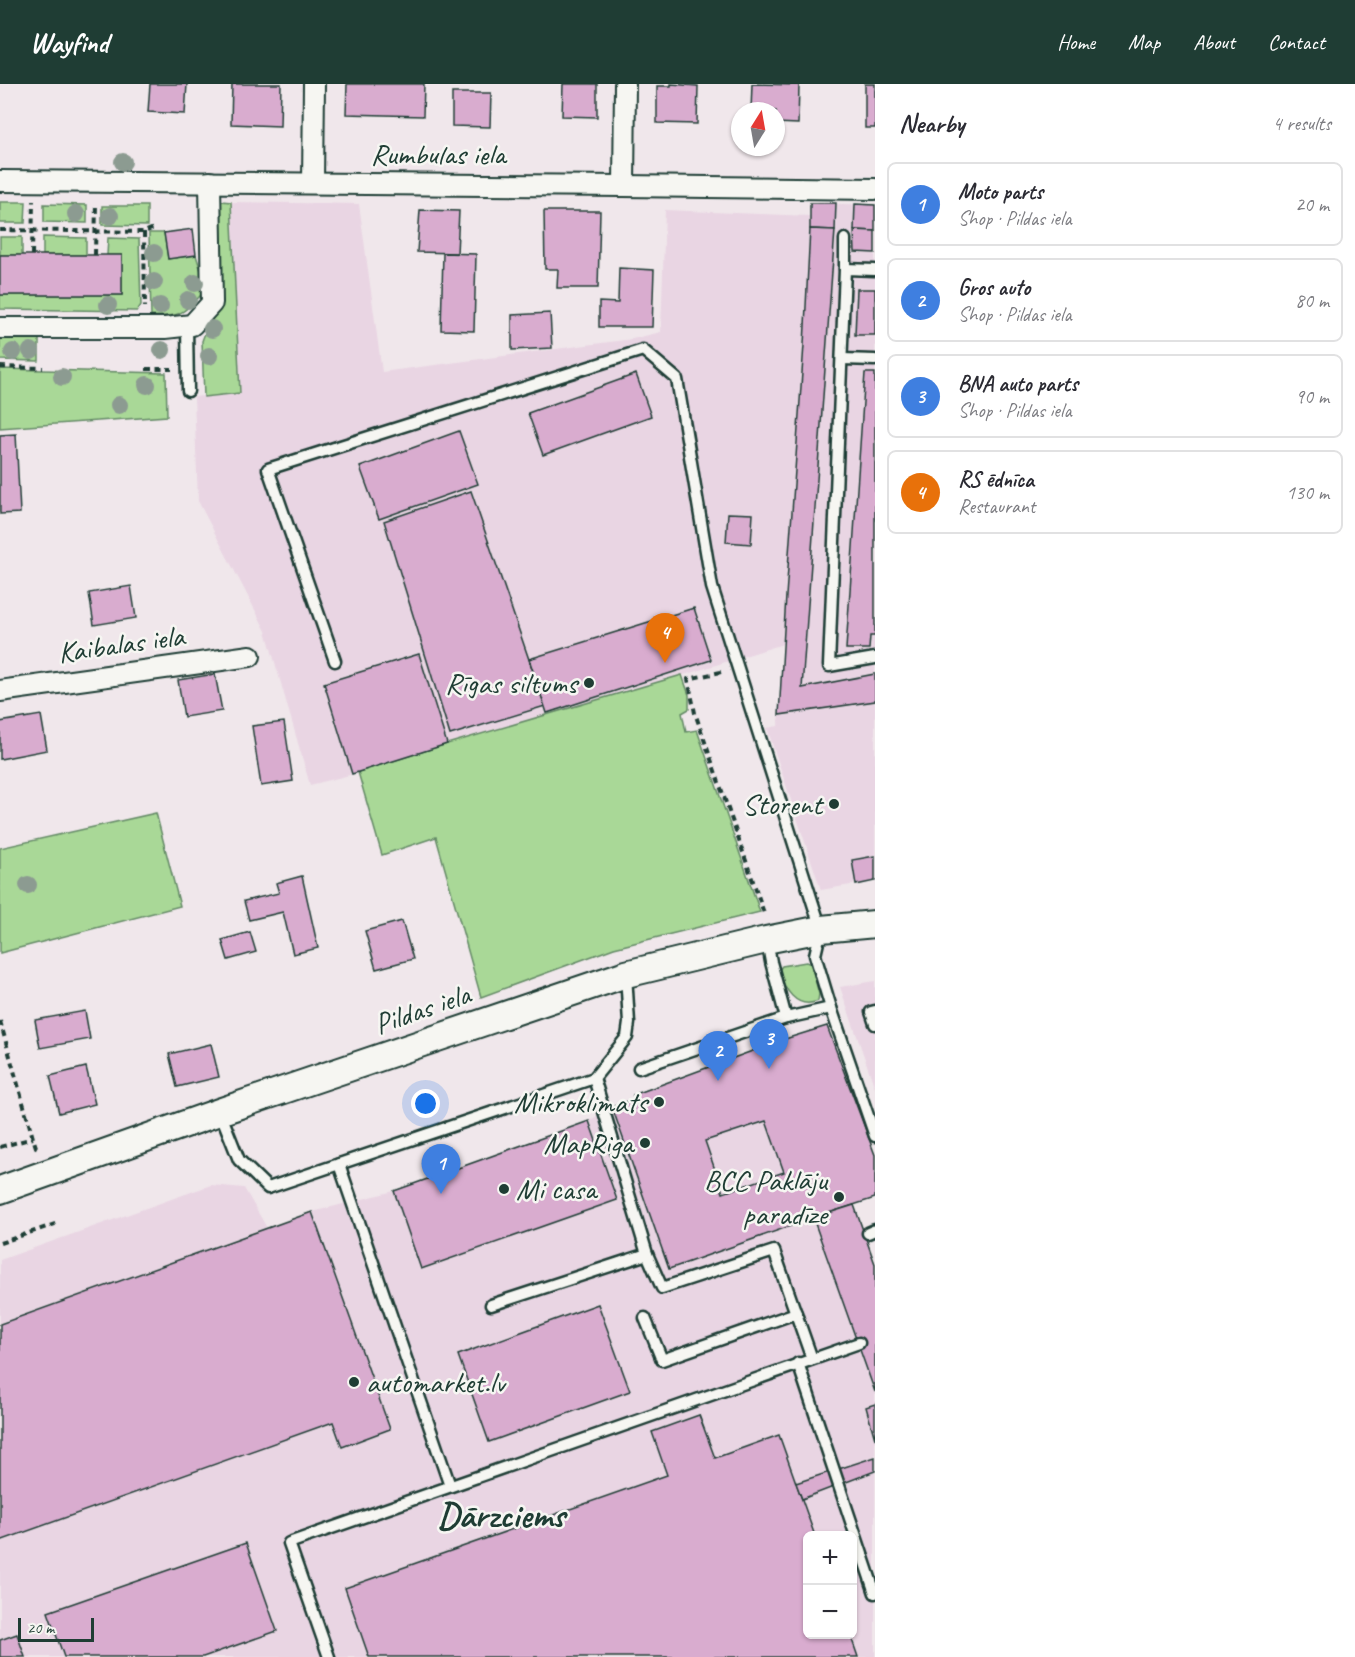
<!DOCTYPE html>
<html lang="en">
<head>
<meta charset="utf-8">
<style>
	:root { --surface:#fff; --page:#f2f2f3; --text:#2b2b33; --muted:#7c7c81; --line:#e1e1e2; --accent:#1f3d34 }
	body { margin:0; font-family:Caveat,sans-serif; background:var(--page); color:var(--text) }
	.controls { position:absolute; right:18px; bottom:18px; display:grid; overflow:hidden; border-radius:9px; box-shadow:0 2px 4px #0004 }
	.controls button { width:54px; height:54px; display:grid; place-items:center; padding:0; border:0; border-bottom:2px solid var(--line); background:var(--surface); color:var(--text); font:30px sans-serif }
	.compass { position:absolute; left:731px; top:18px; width:54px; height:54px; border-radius:50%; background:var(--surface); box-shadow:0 2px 4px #0004; rotate:11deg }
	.scale { position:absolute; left:18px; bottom:15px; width:76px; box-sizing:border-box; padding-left:6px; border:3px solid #1f3d34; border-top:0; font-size:16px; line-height:21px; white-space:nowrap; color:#1f3d34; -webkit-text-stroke:4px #f6f6f2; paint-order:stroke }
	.you { position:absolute; left:426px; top:1020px; width:21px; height:21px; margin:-15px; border:4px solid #fff; border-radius:50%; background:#1a73e8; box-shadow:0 0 0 9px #1a73e833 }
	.badge { display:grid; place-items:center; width:39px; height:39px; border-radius:50%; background:var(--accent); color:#fff; font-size:20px; font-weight:700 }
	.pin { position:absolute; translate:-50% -50px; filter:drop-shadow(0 2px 3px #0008) }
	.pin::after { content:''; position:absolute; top:32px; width:21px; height:18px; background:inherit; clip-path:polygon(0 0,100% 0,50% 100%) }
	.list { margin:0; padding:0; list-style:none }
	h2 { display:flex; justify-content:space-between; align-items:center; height:78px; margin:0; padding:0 24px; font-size:26px }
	h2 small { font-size:20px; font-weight:400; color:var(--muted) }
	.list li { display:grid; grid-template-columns:39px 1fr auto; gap:18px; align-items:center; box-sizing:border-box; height:84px; margin:0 12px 12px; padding:0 12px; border:2px solid var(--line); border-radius:9px }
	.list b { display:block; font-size:22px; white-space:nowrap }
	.list p { margin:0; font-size:20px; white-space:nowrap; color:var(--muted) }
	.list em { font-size:20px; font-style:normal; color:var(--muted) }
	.map { position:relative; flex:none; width:875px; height:1573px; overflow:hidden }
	header { display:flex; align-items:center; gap:36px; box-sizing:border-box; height:84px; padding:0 30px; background:var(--accent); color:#fff }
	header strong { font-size:28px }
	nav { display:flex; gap:33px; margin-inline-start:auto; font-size:21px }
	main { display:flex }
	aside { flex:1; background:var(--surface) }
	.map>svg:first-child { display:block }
</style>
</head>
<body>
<header>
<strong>Wayfind</strong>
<nav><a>Home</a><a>Map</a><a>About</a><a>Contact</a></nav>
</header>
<main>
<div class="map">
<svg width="875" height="1573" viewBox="0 0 875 1573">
	<rect width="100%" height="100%" fill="#f0e7eb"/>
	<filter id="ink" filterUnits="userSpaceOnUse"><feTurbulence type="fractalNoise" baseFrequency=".0167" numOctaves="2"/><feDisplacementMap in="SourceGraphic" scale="12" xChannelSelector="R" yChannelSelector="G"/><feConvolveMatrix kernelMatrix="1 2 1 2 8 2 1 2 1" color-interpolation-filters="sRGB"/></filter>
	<g filter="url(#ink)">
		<g fill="#e9d5e3" fill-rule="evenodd">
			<path d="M231,118L359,120L382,288L632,255L661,248L665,126L810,132V119L875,121V615L814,625L875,617V797L821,806L767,644L778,642L783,560L479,655L397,679L310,701L266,547L198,417L194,313L240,308Z"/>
			<path d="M875,897V1004L840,903Z"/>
			<path d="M827,942L875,1071V1114L855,1121L875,1180V1573H0V1176L211,1101L244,1104L267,1144L312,1128L394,1107L589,1037L612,1023L633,1015V1011L785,955ZM808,1452H852V1550H808Z"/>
		</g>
		<g fill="#a9d897" stroke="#648a66" stroke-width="1.5">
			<path d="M221,117L231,118L240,309L204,313L202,257L217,217V132Z"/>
			<path d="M0,118H26L25,139H0Z"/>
			<path d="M44,120L87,121V139L44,138Z"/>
			<path d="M102,122H147V142L102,141Z"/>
			<path d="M149,149H164L168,175L196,171L201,187V211C182,231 179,233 151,232Z"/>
			<rect x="0" y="153" width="22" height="18"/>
			<path d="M43,153L86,154V171H43Z"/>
			<path d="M108,154L139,155L141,221L137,227L0,225V211H122V171H107Z"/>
			<path d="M0,252H39V277L0,276Z"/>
			<path d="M0,285L166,289L167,332L0,344Z"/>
			<path d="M682,591L689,611V625L682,629L686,648L697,646L760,828L614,864L481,913L436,753L382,771L358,688L447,660Z"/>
			<path d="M156,729L180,822L0,869V764Z"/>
			<path d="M806,878L811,880L819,910L818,917C796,926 784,905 779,886L782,882Z"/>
		</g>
		<g fill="#d9accf" stroke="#1f3d34" stroke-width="1.5" fill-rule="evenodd">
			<path d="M150,0H187L185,30L148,28Z"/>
			<path d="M232,0H281L280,42L231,40Z"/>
			<path d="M347,0H424L423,32L346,30Z"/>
			<path d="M563,0H597V33L562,32Z"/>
			<path d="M671,0L698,2L697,40L657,39V2H671Z"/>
			<path d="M752,0L799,1L798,40L776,39V27H751Z"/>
			<rect x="865" y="0" width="10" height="44"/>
			<path d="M452,9H491L490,43L452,42Z"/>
			<path d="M810,119H836L835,146L810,145Z"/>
			<path d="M855,120L875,121V147L854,146Z"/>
			<path d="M420,126L459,127L457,169L417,168Z"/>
			<path d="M544,127H600L598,204H557L558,185H545Z"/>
			<path d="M193,145L196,171L168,175L164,149Z"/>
			<path d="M810,145L835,146L802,604L875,590V617L779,631L786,512L804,261Z"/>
			<path d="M854,146L875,147V169L855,168Z"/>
			<path d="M443,169L476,170L474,247L441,246Z"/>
			<rect x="0" y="171" width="122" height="40"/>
			<path d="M619,184L654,186L652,243H599V218L618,219Z"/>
			<path d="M857,205H875V251H855Z"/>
			<path d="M550,229L552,264L512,266V231Z"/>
			<path d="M865,289H875V552H870L869,565H846Z"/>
			<path d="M636,290L651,332L543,371L528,329Z"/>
			<path d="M459,347L478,400L379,435L360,383Z"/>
			<path d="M16,350L20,429L0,430V351Z"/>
			<path d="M471,407L545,622L450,651L384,437Z"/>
			<path d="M728,429L753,430L751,460L726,458Z"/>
			<path d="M131,502L136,534L94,541L89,509Z"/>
			<path d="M694,524L711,576L547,629L529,575Z"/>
			<path d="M419,570L447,660L352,690L324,599Z"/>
			<path d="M215,590L222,627L184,633L178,596Z"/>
			<path d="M41,631L47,666L0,675V638Z"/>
			<path d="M284,638L293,697L261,702L252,642Z"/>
			<path d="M875,772V797L856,801L852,776Z"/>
			<path d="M302,792L318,864L293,870L283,828L249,836L244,817L279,809L276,799Z"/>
			<path d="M402,837L413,875L376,885L365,847Z"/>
			<path d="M250,848L256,868L228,876L222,856Z"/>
			<path d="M85,927L90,955L40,964L35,936Z"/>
			<path d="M827,942L875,1071V1114L813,1134L669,1185L612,1023L634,1015L633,1011L785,955ZM766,1037L784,1088L723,1109L705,1057Z"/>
			<path d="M211,960L219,993L177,1003L169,970Z"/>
			<path d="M86,983L95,1020L59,1029L50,992Z"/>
			<path d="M589,1037L617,1116L421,1185L394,1107Z"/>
			<path d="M854,1121L875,1180V1308L813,1134Z"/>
			<path d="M312,1128L390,1345L342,1363L333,1338L0,1457V1240Z"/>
			<path d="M598,1220L630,1307L489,1358L458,1271Z"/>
			<path d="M875,1320V1355L866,1323Z"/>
			<path d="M699,1331L715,1374L779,1351L815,1452H808V1550H850L858,1573H369L345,1504L667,1391L652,1348Z"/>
			<path d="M875,1373V1387L802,1415L796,1399Z"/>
			<path d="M246,1459L277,1547L203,1573H64L48,1528Z"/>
			<path d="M17,1550L25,1573H0V1556Z"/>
		</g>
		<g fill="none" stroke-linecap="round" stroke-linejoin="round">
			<defs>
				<g id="service">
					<path d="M845,185V155"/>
					<path d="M875,186L845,185L829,582L875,574"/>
					<path d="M187,242L188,307"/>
					<path d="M842,275L875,276"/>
					<path d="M335,577L268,385L643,266L677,295L712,503L821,845L815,871L831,924L875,1052"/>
					<path d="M875,927L871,928L875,940"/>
					<path d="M786,934L831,924"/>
					<path d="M639,984L786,934L771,878L767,856"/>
					<path d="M220,1028L239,1076L268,1104L594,994L627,953L629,939L626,890"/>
					<path d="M339,1080L450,1402"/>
					<path d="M868,1149L875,1146"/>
					<path d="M647,1170L662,1204L774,1167L812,1275"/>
					<path d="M491,1221L647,1170L594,994"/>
					<path d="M645,1234L662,1276L796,1229"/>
					<path d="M798,1279L875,1509"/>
					<path d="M329,1573L289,1459L859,1259"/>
				</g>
				<g id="minor">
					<path d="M0,97L624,102L875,105"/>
					<path d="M313,99L314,0"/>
					<path d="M624,102L625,0"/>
					<path d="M0,244H165L192,241L212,219L210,98"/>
					<path d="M0,607L250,572"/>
				</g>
				<path id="tertiary" d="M0,1106L219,1028L626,890L766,856L821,845L875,840"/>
			</defs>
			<use href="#service" stroke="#1f3d34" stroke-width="15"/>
			<use href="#minor" stroke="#1f3d34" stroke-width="24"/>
			<use href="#tertiary" stroke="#1f3d34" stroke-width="30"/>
			<g stroke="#1f3d34" stroke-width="4" stroke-dasharray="6 4.5" stroke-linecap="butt">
				<path d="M0,146L144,148L154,144"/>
				<path d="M144,148L145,223"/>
				<path d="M32,171L33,117"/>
				<path d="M95,171L96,119"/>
				<path d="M0,283L43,284"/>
				<path d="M146,285H172"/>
				<path d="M721,588L688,595L695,629L765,832"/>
				<path d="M0,937L33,1054L36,1063L40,1065"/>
				<path d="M0,1063L33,1054"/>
				<path d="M0,1159L58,1139"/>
			</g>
			<use href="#service" stroke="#f6f6f2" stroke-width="10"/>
			<use href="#minor" stroke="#f6f6f2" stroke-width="20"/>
			<use href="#tertiary" stroke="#f6f6f2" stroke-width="26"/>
		</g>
		<g fill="#8c9b91">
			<circle cx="123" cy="78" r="9"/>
			<circle cx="76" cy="130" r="9"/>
			<circle cx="110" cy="132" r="9"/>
			<circle cx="154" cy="169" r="9"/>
			<circle cx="154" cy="198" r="9"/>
			<circle cx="195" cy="199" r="9"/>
			<circle cx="188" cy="216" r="9"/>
			<circle cx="108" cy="221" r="9"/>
			<circle cx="160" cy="222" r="9"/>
			<circle cx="212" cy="245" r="9"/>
			<circle cx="162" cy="266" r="9"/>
			<circle cx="31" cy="267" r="9"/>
			<circle cx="13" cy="268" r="9"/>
			<circle cx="209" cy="272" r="9"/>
			<circle cx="62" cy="293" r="9"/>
			<circle cx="147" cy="301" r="9"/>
			<circle cx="119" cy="321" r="9"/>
			<circle cx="28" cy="801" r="9"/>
		</g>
	</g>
	<g fill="#1f3d34" stroke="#f6f6f2" stroke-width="2">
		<circle cx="589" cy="599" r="6"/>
		<circle cx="834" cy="720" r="6"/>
		<circle cx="659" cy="1018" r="6"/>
		<circle cx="645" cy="1059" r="6"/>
		<circle cx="504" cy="1105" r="6"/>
		<circle cx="839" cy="1113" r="6"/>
		<circle cx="354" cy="1298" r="6"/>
	</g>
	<g text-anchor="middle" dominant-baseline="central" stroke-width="5" stroke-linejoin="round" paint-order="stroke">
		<g font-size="30" fill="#1f3d34" stroke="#f6f6f2">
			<text x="438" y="70">Rumbulas iela</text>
			<text transform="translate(121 560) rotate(-8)">Kaibalas iela</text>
			<text transform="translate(422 925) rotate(-19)">Pildas iela</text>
		</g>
		<g font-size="30" fill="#1f3d34" stroke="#f6f6f2" text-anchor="end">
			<text x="577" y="599">Rīgas siltums</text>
			<text x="822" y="720">Storent</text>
			<text x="647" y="1018">Mikroklimats</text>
			<text x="633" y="1059">MapRiga</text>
			<text x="827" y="1096">BCC Paklāju<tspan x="827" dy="34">paradīze</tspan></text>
			<text x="516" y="1105" text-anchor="start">Mi casa</text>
			<text x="366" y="1298" text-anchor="start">automarket.lv</text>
		</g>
		<g font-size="36" font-weight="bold" fill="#1f3d34" stroke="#f6f6f2">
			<text x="501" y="1431">Dārzciems</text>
		</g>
	</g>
</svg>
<div class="controls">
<button>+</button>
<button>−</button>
</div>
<svg class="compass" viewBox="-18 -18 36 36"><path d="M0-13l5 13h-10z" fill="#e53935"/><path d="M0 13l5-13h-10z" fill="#7c7c81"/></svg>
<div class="scale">20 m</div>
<div class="you"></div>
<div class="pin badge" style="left:441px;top:1110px;background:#3f7fe0">1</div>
<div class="pin badge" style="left:718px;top:997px;background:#3f7fe0">2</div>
<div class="pin badge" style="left:769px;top:985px;background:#3f7fe0">3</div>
<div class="pin badge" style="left:665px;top:579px;background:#e8710a">4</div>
</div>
<aside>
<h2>Nearby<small>4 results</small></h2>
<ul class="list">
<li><span class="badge" style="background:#3f7fe0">1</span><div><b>Moto parts</b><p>Shop · Pildas iela</p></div><em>20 m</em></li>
<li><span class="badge" style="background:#3f7fe0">2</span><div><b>Gros auto</b><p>Shop · Pildas iela</p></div><em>80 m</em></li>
<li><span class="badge" style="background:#3f7fe0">3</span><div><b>BNA auto parts</b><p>Shop · Pildas iela</p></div><em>90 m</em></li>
<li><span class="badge" style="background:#e8710a">4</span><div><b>RS ēdnīca</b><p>Restaurant</p></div><em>130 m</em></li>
</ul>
</aside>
</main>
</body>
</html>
